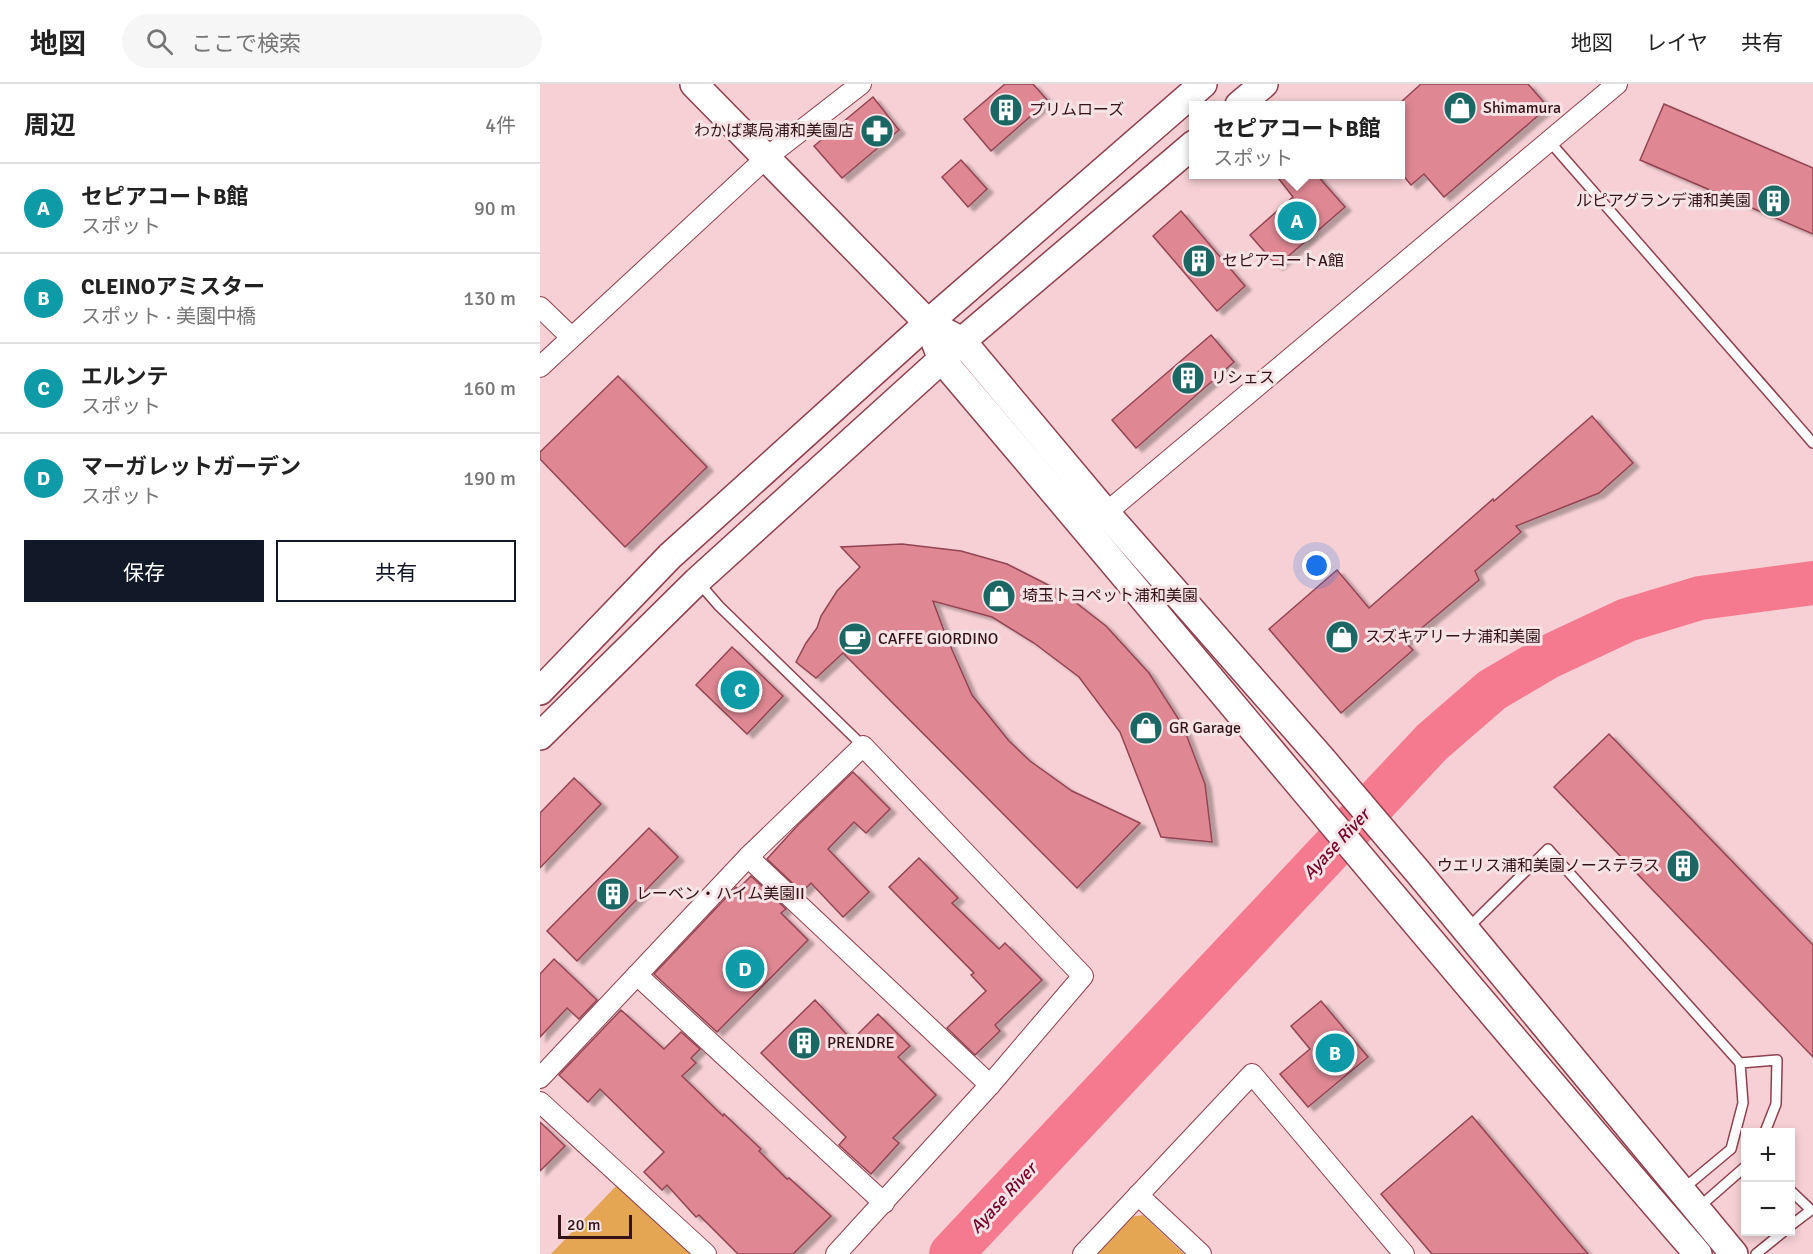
<!DOCTYPE html>
<html lang="ja">
<head>
<meta charset="utf-8">
<style>
	:root { --surface:#fff; --page:#f6f6f6; --text:#222; --muted:#767676; --line:#e0e0e0; --accent:#111827 }
	body { margin:0; font-family:Signika,"Noto Sans JP",sans-serif; background:var(--page); color:var(--text) }
	.controls { position:absolute; right:18px; bottom:18px; display:grid; overflow:hidden; border-radius:0px; box-shadow:0 3px 9px #0003 }
	.controls button { width:54px; height:54px; display:grid; place-items:center; padding:0; border:0; border-bottom:2px solid var(--line); background:var(--surface); color:var(--text); font:30px sans-serif }
	.scale { position:absolute; left:18px; bottom:15px; width:74px; box-sizing:border-box; padding-left:6px; border:3px solid #341318; border-top:0; font-size:16px; line-height:21px; white-space:nowrap; color:#341318; -webkit-text-stroke:4px #f6e3e5; paint-order:stroke }
	.you { position:absolute; left:777px; top:482px; width:21px; height:21px; margin:-15px; border:4px solid #fff; border-radius:50%; background:#1a73e8; box-shadow:0 0 0 9px #1a73e833 }
	.badge { display:grid; place-items:center; width:39px; height:39px; border-radius:50%; background:var(--accent); color:#fff; font-size:20px; font-weight:700 }
	.pin { position:absolute; translate:-50% -50%; border:3px solid #fff; box-shadow:0 2px 6px #0006 }
	.popup { position:absolute; left:649px; top:17px; width:216px; height:78px; box-sizing:border-box; display:grid; place-content:center; border-radius:0px; background:var(--surface); filter:drop-shadow(0 2px 4px #0005); font-size:20px; white-space:nowrap; color:var(--muted) }
	.popup b { font-size:22px; color:var(--text) }
	.popup::after { content:''; position:absolute; left:50%; top:100%; margin-left:-12px; border:12px solid transparent; border-top-color:var(--surface) }
	.list { margin:0; padding:0; list-style:none }
	h2 { display:flex; justify-content:space-between; align-items:center; height:78px; margin:0; padding:0 24px; font-size:26px }
	h2 small { font-size:20px; font-weight:400; color:var(--muted) }
	.list li { display:grid; grid-template-columns:39px 1fr auto; gap:18px; align-items:center; box-sizing:border-box; height:90px; padding:0 24px; border-top:2px solid var(--line) }
	.list b { display:block; font-size:22px; white-space:nowrap }
	.list p { margin:0; font-size:20px; white-space:nowrap; color:var(--muted) }
	.list em { font-size:20px; font-style:normal; color:var(--muted) }
	.actions { display:flex; gap:12px; padding:18px 24px }
	.actions a { flex:1; padding:14px 0; border:2px solid var(--accent); border-radius:0px; text-align:center; font-size:21px; color:var(--accent) }
	.actions .main { background:var(--accent); color:#fff }
	.icon { flex:none; width:33px; height:33px; fill:none; stroke:currentColor; stroke-width:2; stroke-linecap:round; stroke-linejoin:round }
	.map { position:relative; flex:none; width:1273px; height:1170px; overflow:hidden }
	header { display:flex; align-items:center; gap:36px; box-sizing:border-box; height:84px; padding:0 30px; background:var(--surface); border-bottom:2px solid var(--line) }
	header strong { font-size:28px }
	nav { display:flex; gap:33px; margin-inline-start:auto; font-size:21px }
	.search { width:420px; height:54px; background:var(--page); display:flex; align-items:center; gap:15px; box-sizing:border-box; padding:0 21px; border-radius:33px; color:var(--muted); font-size:22px }
	main { display:flex }
	aside { flex:1; background:var(--surface) }
	.map>svg:first-child { display:block }
</style>
</head>
<body>
<header>
<strong>地図</strong>
<div class="search"><svg class="icon" aria-label="search" viewBox="0 0 24 24"><circle cx="10" cy="10" r="6"/><path d="M15 15l6 6"/></svg>ここで検索</div>
<nav><a>地図</a><a>レイヤ</a><a>共有</a></nav>
</header>
<main>
<aside>
<h2>周辺<small>4件</small></h2>
<ul class="list">
<li><span class="badge" style="background:#0f9aa8">A</span><div><b>セピアコートB館</b><p>スポット</p></div><em>90 m</em></li>
<li><span class="badge" style="background:#0f9aa8">B</span><div><b>CLEINOアミスター</b><p>スポット · 美園中橋</p></div><em>130 m</em></li>
<li><span class="badge" style="background:#0f9aa8">C</span><div><b>エルンテ</b><p>スポット</p></div><em>160 m</em></li>
<li><span class="badge" style="background:#0f9aa8">D</span><div><b>マーガレットガーデン</b><p>スポット</p></div><em>190 m</em></li>
</ul>
<div class="actions"><a class="main">保存</a><a>共有</a></div>
</aside>
<div class="map">
<svg width="1273" height="1170" viewBox="0 0 1273 1170">
	<defs>
		<filter id="shadow"><feDropShadow dx="6" dy="4" stdDeviation="1.5" flood-color="#0004"/></filter>
	</defs>
	<rect width="100%" height="100%" fill="#f6d0d4"/>
	<g fill="#e5a654">
		<path d="M77,1101L153,1170H11Z"/>
		<path d="M603,1131L644,1170H555L590,1133Z"/>
	</g>
	<g fill="none" stroke-linecap="round" stroke-linejoin="round">
		<path stroke="#f57a8f" stroke-width="44" d="M411,1170L892,658L952,606L1008,573L1087,536L1160,514L1273,499"/>
	</g>
	<g fill="#df8894" stroke="#934452" stroke-width="1.5" filter="url(#shadow)">
		<path d="M465,0H493L508,17L451,67L424,35Z"/>
		<path d="M881,0H988L1008,23L904,113L884,90L871,101L861,89V18Z"/>
		<path d="M333,13L359,46L302,94L274,62Z"/>
		<path d="M1124,20L1273,84V150L1100,76Z"/>
		<path d="M421,76L447,105L428,123L402,93Z"/>
		<path d="M735,90H776L805,123L737,182L710,151L753,113Z"/>
		<path d="M641,127L705,202L677,227L613,152Z"/>
		<path d="M671,251L694,278L596,364L572,336Z"/>
		<path d="M78,292L167,383L85,463L0,375V368Z"/>
		<path d="M1052,332L1093,379L1059,409L976,442L981,448L935,487L939,496L865,558L873,566L801,629L729,545L797,486L829,524L953,415L954,417Z"/>
		<path d="M362,460L421,467L467,480L522,508L566,542L609,589L643,642L665,700L672,758L621,753L580,648L539,593L494,559L452,533L393,517L406,552L432,611L469,657L490,677L532,707L600,739L537,804L303,569L276,594L256,578L266,559L277,544L281,532L297,507L320,483L301,463Z"/>
		<path d="M192,563L243,612L207,650L156,601Z"/>
		<path d="M1069,650L1273,861V973L1014,703Z"/>
		<path d="M313,688L350,725L326,749L314,738L288,765L329,808L303,833L271,799L262,808L227,775L258,741Z"/>
		<path d="M34,694L61,720L0,784V729Z"/>
		<path d="M109,744L138,773L37,877L7,847Z"/>
		<path d="M379,774L418,814L412,819L459,865L465,859L502,896L455,941L460,947L435,971L407,944L446,907L431,891L434,889L349,803Z"/>
		<path d="M211,792L246,825L241,829L268,856L177,948L114,890L196,803L198,805Z"/>
		<path d="M14,875L57,916L39,935L27,924L0,953V890Z"/>
		<path d="M275,916L312,956L338,930L370,962L358,973L396,1011L353,1054L359,1059L331,1090L299,1061L306,1053L221,969Z"/>
		<path d="M781,917L828,973L768,1023L740,990L770,965L751,942Z"/>
		<path d="M81,926L124,965L141,948L160,965L151,974L156,979L142,992L183,1032L184,1030L204,1049L221,1065L219,1067L247,1095L249,1094L291,1132L253,1170H198L159,1131L156,1133L127,1101L122,1106L104,1088L124,1068L60,1005L48,1018L19,991Z"/>
		<path d="M932,1032L1048,1170H892L841,1110Z"/>
		<path d="M0,1038L25,1062L0,1087Z"/>
	</g>
	<g fill="none" stroke-linecap="round" stroke-linejoin="round">
		<defs>
			<g id="lane">
				<path d="M1010,58L1273,359"/>
				<path d="M159,499L179,522L323,662"/>
				<path d="M928,844L1008,765L1200,979"/>
				<path d="M1143,1105L1191,1065L1203,1019L1200,979L1237,976L1236,1020L1225,1048"/>
				<path d="M1250,1106L1271,1126L1250,1142"/>
				<path d="M1158,1124L1206,1082"/>
				<path d="M1216,1170L1243,1148"/>
			</g>
			<g id="street">
				<path d="M0,223L31,253"/>
				<path d="M0,283L227,73L321,0"/>
				<path d="M566,429L1077,0"/>
				<path d="M208,773L450,1001"/>
				<path d="M97,891L344,1119"/>
				<path d="M0,994L208,773L323,662L543,892L450,1001L296,1170"/>
				<path d="M0,1018L166,1170"/>
				<path d="M598,1111L661,1170"/>
				<path d="M543,1170L712,990L864,1170"/>
			</g>
			<g id="secondary">
				<path d="M154,0L388,239L422,257L566,429L782,675L878,788L1194,1170"/>
				<path d="M699,21L724,0"/>
				<path d="M388,239L402,276C655,573 902,875 1158,1170"/>
				<path d="M0,607L130,472L388,239L663,0"/>
				<path d="M0,652L157,497L422,257L654,60"/>
			</g>
		</defs>
		<use href="#lane" stroke="#8f404e" stroke-width="12"/>
		<use href="#street" stroke="#8f404e" stroke-width="22"/>
		<use href="#secondary" stroke="#8f404e" stroke-width="30"/>
		<use href="#lane" stroke="#fff" stroke-width="9"/>
		<use href="#street" stroke="#fff" stroke-width="20"/>
		<use href="#secondary" stroke="#fff" stroke-width="27"/>
	</g>
	<defs>
		<symbol id="shop-disc" viewBox="-11 -11 22 22"><circle r="9.5" fill="#1a6764" stroke="#f6e3e5"/><path d="M-5-2.5h2.3a2.7 3.5 0 0 1 5.4 0H5L5.5 6h-11ZM-1.5-2.5h3a1.5 2.3 0 0 0-3 0Z" fill="#fff"/></symbol>
		<symbol id="building-disc" viewBox="-11 -11 22 22"><circle r="9.5" fill="#1a6764" stroke="#f6e3e5"/><path d="M-4-6H4V6H1V3H-1V6H-4ZM-2.5-4.3h1.7v1.8h-1.7ZM.8-4.3h1.7v1.8H.8ZM-2.5-1h1.7V.8h-1.7ZM.8-1h1.7V.8H.8Z" fill="#fff"/></symbol>
		<symbol id="pharmacy-disc" viewBox="-11 -11 22 22"><circle r="9.5" fill="#1a6764" stroke="#f6e3e5"/><path d="M-2-6h4v4h4v4h-4v4h-4v-4h-4v-4h4Z" fill="#fff"/></symbol>
		<symbol id="cafe-disc" viewBox="-11 -11 22 22"><circle r="9.5" fill="#1a6764" stroke="#f6e3e5"/><path d="M-5.5-4.5H6V0H3Q3 3.5 0 3.5H-2.5Q-5.5 3.5-5.5 0ZM3-3.2v2h1.7v-2ZM-6 4.5H4V6H-6Z" fill="#fff"/></symbol>
	</defs>
	<g fill-rule="evenodd">
		<use href="#shop-disc" x="901" y="5" width="38" height="38"/>
		<use href="#building-disc" x="447" y="7" width="38" height="38"/>
		<use href="#pharmacy-disc" x="318" y="28" width="38" height="38"/>
		<use href="#building-disc" x="1215" y="98" width="38" height="38"/>
		<use href="#building-disc" x="640" y="158" width="38" height="38"/>
		<use href="#building-disc" x="629" y="275" width="38" height="38"/>
		<use href="#shop-disc" x="440" y="493" width="38" height="38"/>
		<use href="#shop-disc" x="783" y="534" width="38" height="38"/>
		<use href="#cafe-disc" x="296" y="536" width="38" height="38"/>
		<use href="#shop-disc" x="587" y="625" width="38" height="38"/>
		<use href="#building-disc" x="1124" y="763" width="38" height="38"/>
		<use href="#building-disc" x="54" y="791" width="38" height="38"/>
		<use href="#building-disc" x="245" y="940" width="38" height="38"/>
	</g>
	<g text-anchor="middle" dominant-baseline="central" stroke-width="6" stroke-linejoin="round" paint-order="stroke">
		<g font-size="16" fill="#341318" stroke="#f6e3e5" text-anchor="start">
			<text x="943" y="24">Shimamura</text>
			<text x="489" y="26">プリムローズ</text>
			<text x="314" y="47" text-anchor="end">わかば薬局浦和美園店</text>
			<text x="1211" y="117" text-anchor="end">ルピアグランデ浦和美園</text>
			<text x="682" y="177">セピアコートA館</text>
			<text x="671" y="294">リシェス</text>
			<text x="482" y="512">埼玉トヨペット浦和美園</text>
			<text x="825" y="553">スズキアリーナ浦和美園</text>
			<text x="338" y="555">CAFFE GIORDINO</text>
			<text x="629" y="644">GR Garage</text>
			<text x="1120" y="782" text-anchor="end">ウエリス浦和美園ノーステラス</text>
			<text x="96" y="810">レーベン・ハイム美園II</text>
			<text x="287" y="959">PRENDRE</text>
		</g>
		<g font-size="18" font-style="italic" fill="#78012b" stroke="#f6e3e5">
			<text transform="translate(796 760) rotate(-47)">Ayase River</text>
			<text transform="translate(463 1114) rotate(-47)">Ayase River</text>
		</g>
	</g>
</svg>
<div class="controls">
<button>+</button>
<button>−</button>
</div>
<div class="scale">20 m</div>
<div class="you"></div>
<div class="pin badge" style="left:757px;top:137px;background:#0f9aa8">A</div>
<div class="popup"><b>セピアコートB館</b>スポット</div>
<div class="pin badge" style="left:795px;top:969px;background:#0f9aa8">B</div>
<div class="pin badge" style="left:200px;top:606px;background:#0f9aa8">C</div>
<div class="pin badge" style="left:205px;top:885px;background:#0f9aa8">D</div>
</div>
</main>
</body>
</html>
